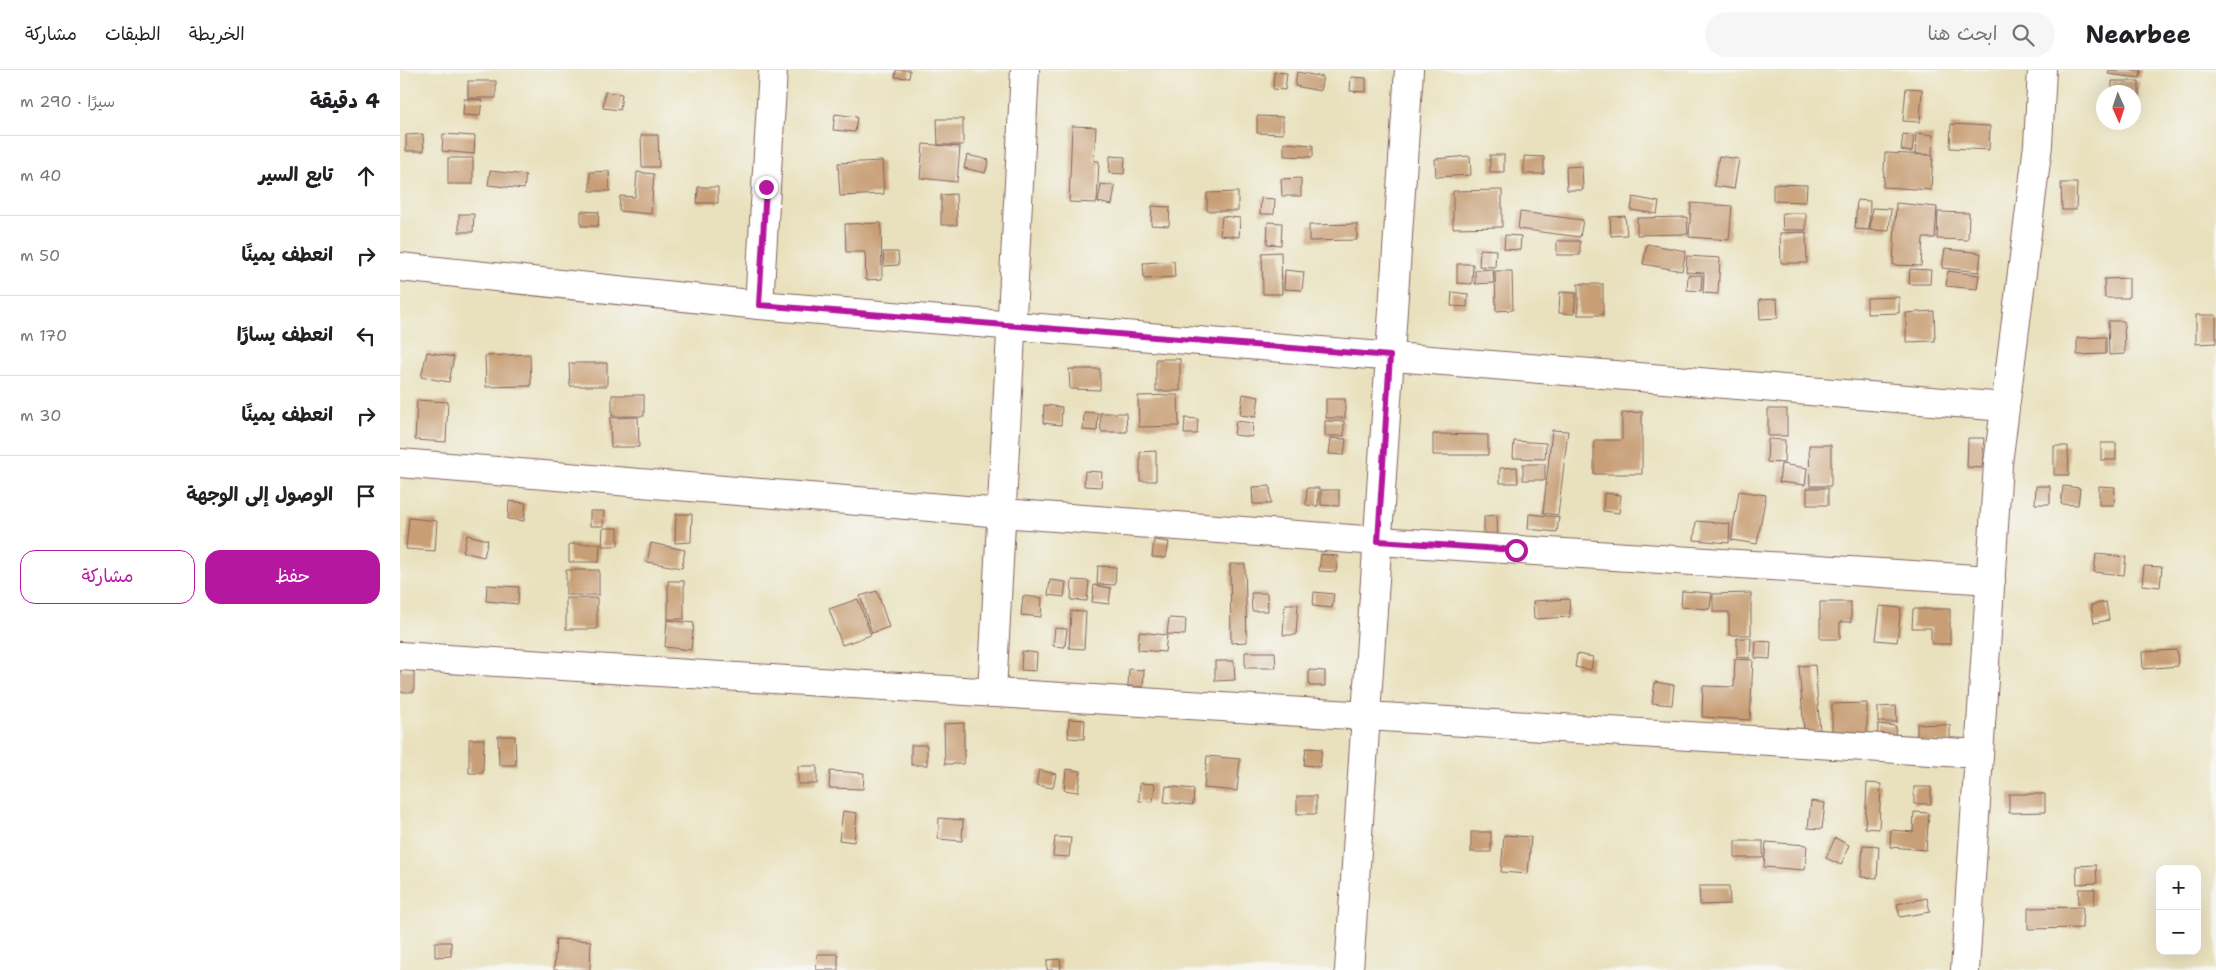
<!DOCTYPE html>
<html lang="ar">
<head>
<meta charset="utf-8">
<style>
	:root { --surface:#fff; --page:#f6f6f6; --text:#202124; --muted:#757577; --line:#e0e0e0; --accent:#b5179e }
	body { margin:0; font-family:"Shantell Sans","Playpen Sans Arabic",sans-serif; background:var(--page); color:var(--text); direction:rtl }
	.controls { position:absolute; right:15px; bottom:15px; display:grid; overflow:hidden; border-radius:10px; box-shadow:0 5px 20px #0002 }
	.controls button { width:45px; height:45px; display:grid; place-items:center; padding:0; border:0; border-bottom:1px solid var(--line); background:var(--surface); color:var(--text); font:25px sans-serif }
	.compass { position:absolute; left:1696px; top:15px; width:45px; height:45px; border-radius:50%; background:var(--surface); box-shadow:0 5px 20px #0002; rotate:177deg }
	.stop { position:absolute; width:15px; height:15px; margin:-11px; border:4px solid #b5179e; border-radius:50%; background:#fff }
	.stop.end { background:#b5179e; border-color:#fff; box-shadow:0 1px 5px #0008 }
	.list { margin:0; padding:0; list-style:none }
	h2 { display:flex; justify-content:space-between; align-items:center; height:65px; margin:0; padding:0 20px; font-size:21px }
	h2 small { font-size:16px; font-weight:400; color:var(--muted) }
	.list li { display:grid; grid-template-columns:32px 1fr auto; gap:15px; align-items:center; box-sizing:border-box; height:80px; padding:0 20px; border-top:1px solid var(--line) }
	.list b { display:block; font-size:19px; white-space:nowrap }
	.list em { font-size:16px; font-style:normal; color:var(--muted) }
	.actions { display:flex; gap:10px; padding:15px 20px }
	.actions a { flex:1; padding:11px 0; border:1px solid var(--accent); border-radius:15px; text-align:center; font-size:18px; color:var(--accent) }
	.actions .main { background:var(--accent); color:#fff }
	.icon { flex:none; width:28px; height:28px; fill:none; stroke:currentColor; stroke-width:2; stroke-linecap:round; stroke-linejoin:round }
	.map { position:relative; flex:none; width:1816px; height:900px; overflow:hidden; direction:ltr }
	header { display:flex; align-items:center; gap:30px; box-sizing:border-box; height:70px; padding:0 25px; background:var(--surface); border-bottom:1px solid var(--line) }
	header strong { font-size:24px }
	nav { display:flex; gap:28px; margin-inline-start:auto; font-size:18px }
	.search { width:350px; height:45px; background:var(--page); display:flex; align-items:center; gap:12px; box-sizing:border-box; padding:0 18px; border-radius:28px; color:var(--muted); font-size:19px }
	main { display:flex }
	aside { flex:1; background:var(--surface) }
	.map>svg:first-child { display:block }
</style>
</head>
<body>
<header>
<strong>Nearbee</strong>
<div class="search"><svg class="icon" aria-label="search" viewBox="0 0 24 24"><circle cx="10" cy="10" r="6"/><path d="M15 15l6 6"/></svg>ابحث هنا</div>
<nav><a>الخريطة</a><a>الطبقات</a><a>مشاركة</a></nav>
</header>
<main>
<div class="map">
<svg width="1816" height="900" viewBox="0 0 1816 900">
	<rect width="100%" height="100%" fill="#f6f6f2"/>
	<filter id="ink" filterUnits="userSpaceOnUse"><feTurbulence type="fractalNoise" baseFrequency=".02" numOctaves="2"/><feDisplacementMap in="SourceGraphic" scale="10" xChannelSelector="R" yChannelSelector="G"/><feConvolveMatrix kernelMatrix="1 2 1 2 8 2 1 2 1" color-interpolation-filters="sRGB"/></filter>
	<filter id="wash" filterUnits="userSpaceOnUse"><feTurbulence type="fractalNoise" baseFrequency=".0096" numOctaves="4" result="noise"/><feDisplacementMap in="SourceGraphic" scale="20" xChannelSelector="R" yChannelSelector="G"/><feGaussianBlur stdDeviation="1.12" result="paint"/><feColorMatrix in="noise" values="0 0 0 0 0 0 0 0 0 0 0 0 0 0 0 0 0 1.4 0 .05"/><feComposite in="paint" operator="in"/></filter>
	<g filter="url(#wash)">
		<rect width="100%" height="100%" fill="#e9e1bd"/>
		<g id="blocks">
			<g fill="#c79e74">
				<path d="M496,0H510L509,8L495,7Z"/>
				<path d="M1709,0H1741L1740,8L1708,4Z"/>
				<path d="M874,2L887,3L885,20L873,19Z"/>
				<path d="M897,2L923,7L920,21L895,16Z"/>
				<path d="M951,7L966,8V22L950,21Z"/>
				<rect x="68" y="11" width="28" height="17"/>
				<path d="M1712,11H1739V29H1734V22H1712Z"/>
				<path d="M1506,18L1522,19L1520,52L1503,51Z"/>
				<path d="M205,22L222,24L220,40L203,38Z"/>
				<path d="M64,29L82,30L80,46L63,45Z"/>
				<path d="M435,44L457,47L455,62L433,60Z"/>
				<path d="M857,46L883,47V64L857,63Z"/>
				<path d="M537,49H563V75H538Z"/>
				<path d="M1551,54L1590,56L1589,80L1550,78Z"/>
				<path d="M672,56L696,57L694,91H699L697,133L669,132Z"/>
				<path d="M1516,63L1533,65L1532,85L1515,84Z"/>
				<path d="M23,64L24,81H6V65Z"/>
				<path d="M43,64L75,66L74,84L42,81Z"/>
				<path d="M1503,64L1514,66L1512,82L1501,80Z"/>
				<path d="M241,65H258L259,97H242Z"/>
				<path d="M884,73L913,75V87L884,86Z"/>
				<path d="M523,74L560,77L557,112L520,108Z"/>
				<path d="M1485,83L1533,85L1531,120L1483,117Z"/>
				<path d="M567,85L589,90L585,103L564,98Z"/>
				<rect x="1090" y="85" width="14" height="17"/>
				<path d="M710,86L725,87L724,104L709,103Z"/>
				<path d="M1070,86L1071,105L1036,107L1035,89Z"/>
				<path d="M1124,86L1144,87V104H1124Z"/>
				<path d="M1319,86L1339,89L1334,119L1314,116Z"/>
				<rect x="48" y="88" width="25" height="26"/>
				<path d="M482,91L484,124L440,126L438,93Z"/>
				<path d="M1182,96L1183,120H1167L1166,97Z"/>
				<path d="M90,101L126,105L124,119L88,115Z"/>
				<path d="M209,101L210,121H190V102Z"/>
				<path d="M237,102L254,104L251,144L219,141L220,126L235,127Z"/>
				<path d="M901,108V126H882L881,109Z"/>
				<path d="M1661,113H1677L1676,140H1662Z"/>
				<path d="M701,114L715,116L712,135L698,132Z"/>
				<path d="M1373,114L1407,115L1406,132L1373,131Z"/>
				<path d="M298,117H318V133H297Z"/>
				<path d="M1102,120V157L1053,158V121Z"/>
				<path d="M838,122V141H807V123Z"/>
				<path d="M556,124L557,155H541V125Z"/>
				<path d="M1233,127L1259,132L1257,144L1231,140Z"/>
				<path d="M861,128L875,129L874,144H860Z"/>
				<path d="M1457,130L1470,131L1469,160L1455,159Z"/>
				<path d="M1291,133L1332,136L1329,170L1289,167Z"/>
				<path d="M1496,133L1537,137L1535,168H1523L1521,196L1493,195Z"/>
				<path d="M752,136L770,137L769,156L751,155Z"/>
				<path d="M1472,138L1491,139L1489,161L1470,160Z"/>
				<path d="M181,141L199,142L198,156H181Z"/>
				<path d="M1120,142L1183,150L1180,167L1118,159Z"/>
				<path d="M1538,142L1569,143L1568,170L1537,169Z"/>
				<path d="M1382,143H1406V160H1383Z"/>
				<path d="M59,144H74L73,162H59Z"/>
				<path d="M822,146L840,148L839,167L820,165Z"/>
				<path d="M1225,146L1227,165L1211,166L1210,147Z"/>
				<path d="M1287,147L1288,164L1237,165V148Z"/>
				<path d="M868,152L882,153L881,175L867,174Z"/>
				<path d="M481,153L482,209L466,210L465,182H446L445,154Z"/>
				<path d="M957,154V170L909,171V155Z"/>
				<path d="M1406,162L1407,193H1381L1380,163Z"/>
				<path d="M1105,165L1121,166L1120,180L1104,179Z"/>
				<rect x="1157" y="171" width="23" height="14"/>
				<path d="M1247,174L1286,181L1282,201L1243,194Z"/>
				<path d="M1080,179L1096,180L1095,197L1079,196Z"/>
				<path d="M1545,179L1581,183L1579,202L1542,198Z"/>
				<path d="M483,182H498L499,195L484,196Z"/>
				<path d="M881,182L882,224H863L862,183Z"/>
				<path d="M1287,186L1320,188L1318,224L1303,223L1304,203L1286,202Z"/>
				<path d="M774,191L775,207L744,209L743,193Z"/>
				<path d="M1057,194H1073L1072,214L1057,213Z"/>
				<path d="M1093,199L1094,213L1075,214V200Z"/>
				<path d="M1510,199L1531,200L1530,214H1509Z"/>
				<path d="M885,200L904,202L902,220L884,219Z"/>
				<path d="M1095,201H1112L1113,240L1096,241Z"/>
				<path d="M1548,201L1579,205L1577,219L1546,216Z"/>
				<path d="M1288,205H1302L1301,221L1287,220Z"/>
				<path d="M1729,208V228H1705L1704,209Z"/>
				<rect x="1178" y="214" width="25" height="31"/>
				<path d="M1052,222L1068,224L1067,237L1051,236Z"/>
				<path d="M1160,222L1176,223L1174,244L1159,243Z"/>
				<path d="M1499,227V243L1467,244V228Z"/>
				<path d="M1377,229L1378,248L1360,249L1359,230Z"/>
				<path d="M1534,241L1535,271L1506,272V243Z"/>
				<path d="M1796,245H1816V273L1796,274Z"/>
				<path d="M1708,251H1724L1725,284L1709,285Z"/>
				<path d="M1706,267V284L1677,285V268Z"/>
				<path d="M27,282L54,287L49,312L21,307Z"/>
				<path d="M130,284L131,316L86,317L85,286Z"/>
				<rect x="756" y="289" width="24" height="32"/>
				<path d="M169,293H207V316H170Z"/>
				<path d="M669,299H700V320L670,319Z"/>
				<path d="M843,324L859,327L856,347L840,345Z"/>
				<rect x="212" y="325" width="32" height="21"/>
				<path d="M778,325L779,356L739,357L738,326Z"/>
				<rect x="926" y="329" width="19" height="19"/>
				<path d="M17,330L48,332L46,372L15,370Z"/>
				<path d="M644,335L662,337L661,355L643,353Z"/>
				<rect x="1368" y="339" width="19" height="27"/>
				<path d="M684,342L698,343L697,361L683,360Z"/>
				<path d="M1242,342V404H1194V370H1222V343Z"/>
				<path d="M700,343H726L727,362H701Z"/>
				<path d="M238,347L239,377H211L210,348Z"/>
				<path d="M785,348L798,349L797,364H784Z"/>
				<path d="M836,351L853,353L852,367L834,365Z"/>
				<rect x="925" y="351" width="19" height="15"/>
				<path d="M1152,360L1168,361L1158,445L1143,443Z"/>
				<path d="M1033,364L1088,365V385H1033Z"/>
				<path d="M931,368L946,369L944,385L929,384Z"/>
				<path d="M1568,368H1584L1582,398L1567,397Z"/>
				<path d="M1368,369L1385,370L1384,393L1367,392Z"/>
				<path d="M1114,371L1146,373L1145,389L1113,388Z"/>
				<rect x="1701" y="373" width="15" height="17"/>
				<path d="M1409,375H1431V416H1410Z"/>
				<path d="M1654,376H1668L1669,405H1654Z"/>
				<path d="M756,381V411H740V382Z"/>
				<rect x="1123" y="394" width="22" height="16"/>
				<path d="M1381,394L1407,398L1405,415L1379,412Z"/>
				<path d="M1117,397L1118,413H1100V398Z"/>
				<path d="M685,401L702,402L701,417L684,416Z"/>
				<path d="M870,416L871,434H853L852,417Z"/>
				<path d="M1636,416H1650V434H1635Z"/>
				<path d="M1663,416L1680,418L1678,435L1661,434Z"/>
				<path d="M1699,416L1715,417L1714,435H1699Z"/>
				<path d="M907,418H919L918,436L906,435Z"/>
				<rect x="1407" y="418" width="21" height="17"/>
				<path d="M921,420H939V436L921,435Z"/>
				<path d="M1339,421L1366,425L1357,474L1331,470Z"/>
				<path d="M1204,423L1221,425L1219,443L1203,441Z"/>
				<path d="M109,431L126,433L124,451L108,449Z"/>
				<path d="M190,441H204L203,456H190Z"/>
				<path d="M276,444H292L291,472L275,473Z"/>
				<path d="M1129,444L1159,447L1157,462L1128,459Z"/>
				<path d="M1097,445L1098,472L1084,473V446Z"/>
				<path d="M9,448L37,451L35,481L6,479Z"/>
				<path d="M1296,451L1330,454L1329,473L1294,470Z"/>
				<path d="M203,458H218V476H202Z"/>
				<path d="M67,465L88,470L84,487L63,482Z"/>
				<path d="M754,470L769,472L766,488L752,487Z"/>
				<path d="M251,473L285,480L282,498L247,492Z"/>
				<path d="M169,474H200L199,492H169Z"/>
				<path d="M921,484L938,486L936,502L919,501Z"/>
				<path d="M1696,484L1726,487L1724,505L1694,502Z"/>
				<path d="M830,494H845L847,572L831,573Z"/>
				<path d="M698,496L716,497L715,515L697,514Z"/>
				<path d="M1744,496L1762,497L1760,517L1742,515Z"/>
				<rect x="166" y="500" width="33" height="25"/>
				<path d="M650,510L666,512L664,527L648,525Z"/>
				<path d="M672,510L689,511L687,531L671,530Z"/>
				<rect x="268" y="511" width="16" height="38"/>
				<path d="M87,515L119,517L118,534L86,531Z"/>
				<path d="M694,515L711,518L709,534L692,532Z"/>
				<path d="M477,521L489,557L472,563L460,526Z"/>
				<path d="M1282,521L1312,523L1310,539L1281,537Z"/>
				<path d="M914,522L934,524L932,538L913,536Z"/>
				<path d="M851,523H867L868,541H852Z"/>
				<path d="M1351,523V565H1329V542H1313V524Z"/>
				<path d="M623,526L642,528L641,547L621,545Z"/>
				<rect x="166" y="528" width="31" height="31"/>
				<path d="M458,529L471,565L442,575L429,539Z"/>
				<path d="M1169,529L1170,547L1134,549L1133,531Z"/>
				<path d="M1420,532H1451V552H1440V569H1420Z"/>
				<path d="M1706,532L1709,550L1694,553L1691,535Z"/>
				<path d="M885,534H898L896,565H883Z"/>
				<path d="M1480,536L1501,538L1497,572L1476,570Z"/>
				<path d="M1513,539H1550V574H1531V558H1512Z"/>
				<path d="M671,541L686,542L684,579L669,578Z"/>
				<path d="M769,548L786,549L785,565L767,564Z"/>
				<path d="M267,550L294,553L291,580L265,577Z"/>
				<path d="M655,558L667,559L665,577L653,576Z"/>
				<path d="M739,562L767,565L765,582L738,580Z"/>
				<path d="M1337,568H1351L1350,588L1337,587Z"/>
				<path d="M1356,571L1371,572L1370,589L1355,588Z"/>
				<path d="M1777,580L1778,596L1743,599L1742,582Z"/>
				<path d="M622,581L637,583L636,601L621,600Z"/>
				<path d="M845,582H875L876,598H845Z"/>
				<path d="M1177,584L1193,587L1191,600L1175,597Z"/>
				<path d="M1335,589L1353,590L1350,650L1302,647L1303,616L1334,617Z"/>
				<path d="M815,591H834L835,610L815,611Z"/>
				<path d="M1415,595L1420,661L1404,662L1399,596Z"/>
				<path d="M729,599L744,600L743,617L728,616Z"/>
				<rect x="0" y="600" width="14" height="22"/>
				<path d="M909,600L925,601V616H909Z"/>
				<path d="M1255,612L1274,615L1272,635L1252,633Z"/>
				<path d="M1467,633V663H1432V634Z"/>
				<path d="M1496,636L1497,652H1478V637Z"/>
				<path d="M669,649L685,650L684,669L668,668Z"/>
				<path d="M564,653V694H545L544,654Z"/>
				<path d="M1478,654L1496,656L1494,672L1477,670Z"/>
				<path d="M1517,654L1550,655V673L1517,672Z"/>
				<path d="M98,666H115L116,695H99Z"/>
				<path d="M69,669H84L83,703H69Z"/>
				<rect x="511" y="675" width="16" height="20"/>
				<path d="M906,678L922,679L920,697L904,695Z"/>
				<path d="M807,686L840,689L837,721L804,718Z"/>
				<rect x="398" y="696" width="19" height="18"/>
				<path d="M666,699L681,701L678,722L664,720Z"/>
				<path d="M639,700L656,704L653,718L636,715Z"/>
				<path d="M430,701L464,703L463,719L429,718Z"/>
				<path d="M740,713L755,714L753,732L739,731Z"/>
				<path d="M1467,713L1481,714L1479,759L1465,758Z"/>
				<path d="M766,716L794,719L793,735L764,732Z"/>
				<rect x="1514" y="717" width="17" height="17"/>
				<path d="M1609,724H1645V742L1609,743Z"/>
				<rect x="897" y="726" width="19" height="18"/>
				<path d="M1411,731L1425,733L1422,759L1408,758Z"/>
				<path d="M443,741L457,743L454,772L439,770Z"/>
				<path d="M1514,742L1529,743L1526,780L1490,777L1491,760L1513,762Z"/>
				<path d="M539,748L563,750L562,771L538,769Z"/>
				<rect x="1071" y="762" width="20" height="20"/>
				<path d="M1104,765L1131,767L1128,804L1101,802Z"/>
				<path d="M655,767L671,768L669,787L653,786Z"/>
				<path d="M1435,768L1449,775L1441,795L1426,788Z"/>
				<rect x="1335" y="771" width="28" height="17"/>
				<path d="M1366,772L1407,775L1405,800L1364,797Z"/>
				<path d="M1463,775L1479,776L1477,808L1461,807Z"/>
				<path d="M1696,795L1697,813L1677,814L1676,796Z"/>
				<path d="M1299,816H1329L1330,834L1300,835Z"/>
				<path d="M1679,819H1695L1694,835L1678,834Z"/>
				<path d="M1527,828L1530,842L1500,847L1497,834Z"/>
				<path d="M1683,837L1682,858L1628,859V838Z"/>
				<path d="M156,869L191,871L190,900H154Z"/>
				<path d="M35,872H51V886L35,887Z"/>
				<path d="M417,884H438V900H416Z"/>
				<path d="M660,889L661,900H647V890Z"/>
			</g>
		</g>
	</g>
	<g filter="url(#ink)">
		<use href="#blocks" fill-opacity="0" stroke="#82635e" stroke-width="1"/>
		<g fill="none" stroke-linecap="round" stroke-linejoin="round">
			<defs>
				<g id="minor">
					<path d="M0,197L359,235L1605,337"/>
					<path d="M359,235L373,0"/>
					<path d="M0,393L602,443L978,471L1591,510"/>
					<path d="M0,586L1579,684"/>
					<path d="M592,623L625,0"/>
					<path d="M949,900L1009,0"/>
					<path d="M1565,900L1598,394L1638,75L1642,0"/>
				</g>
			</defs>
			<use href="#minor" stroke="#82635e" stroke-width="30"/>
			<use href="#minor" stroke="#fff" stroke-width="28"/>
		</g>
	</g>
	<g fill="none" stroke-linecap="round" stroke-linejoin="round" filter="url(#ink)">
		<path stroke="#b5179e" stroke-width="6" d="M366,117L359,235L990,286L978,471L1116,480"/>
	</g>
</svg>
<div class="controls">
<button>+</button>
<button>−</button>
</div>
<svg class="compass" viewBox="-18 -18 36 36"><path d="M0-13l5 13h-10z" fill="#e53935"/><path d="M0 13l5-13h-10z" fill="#757577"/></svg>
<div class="stop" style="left:1116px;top:480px"></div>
<div class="stop end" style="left:366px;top:117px"></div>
</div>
<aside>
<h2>4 دقيقة<small>سيرًا · 290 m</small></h2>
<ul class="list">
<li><svg class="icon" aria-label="ahead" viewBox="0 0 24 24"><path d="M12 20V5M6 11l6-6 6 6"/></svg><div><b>تابع السير</b></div><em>40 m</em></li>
<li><svg class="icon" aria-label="right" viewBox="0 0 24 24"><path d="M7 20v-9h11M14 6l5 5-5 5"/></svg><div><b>انعطف يمينًا</b></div><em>50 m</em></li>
<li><svg class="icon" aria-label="left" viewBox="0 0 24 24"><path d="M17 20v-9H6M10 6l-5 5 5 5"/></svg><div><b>انعطف يسارًا</b></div><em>170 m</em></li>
<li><svg class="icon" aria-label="right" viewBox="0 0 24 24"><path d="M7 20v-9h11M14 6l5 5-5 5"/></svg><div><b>انعطف يمينًا</b></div><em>30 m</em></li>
<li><svg class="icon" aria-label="arrive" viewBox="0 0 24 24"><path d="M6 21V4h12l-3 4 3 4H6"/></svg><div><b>الوصول إلى الوجهة</b></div></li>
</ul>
<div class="actions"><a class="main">حفظ</a><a>مشاركة</a></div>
</aside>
</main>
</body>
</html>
